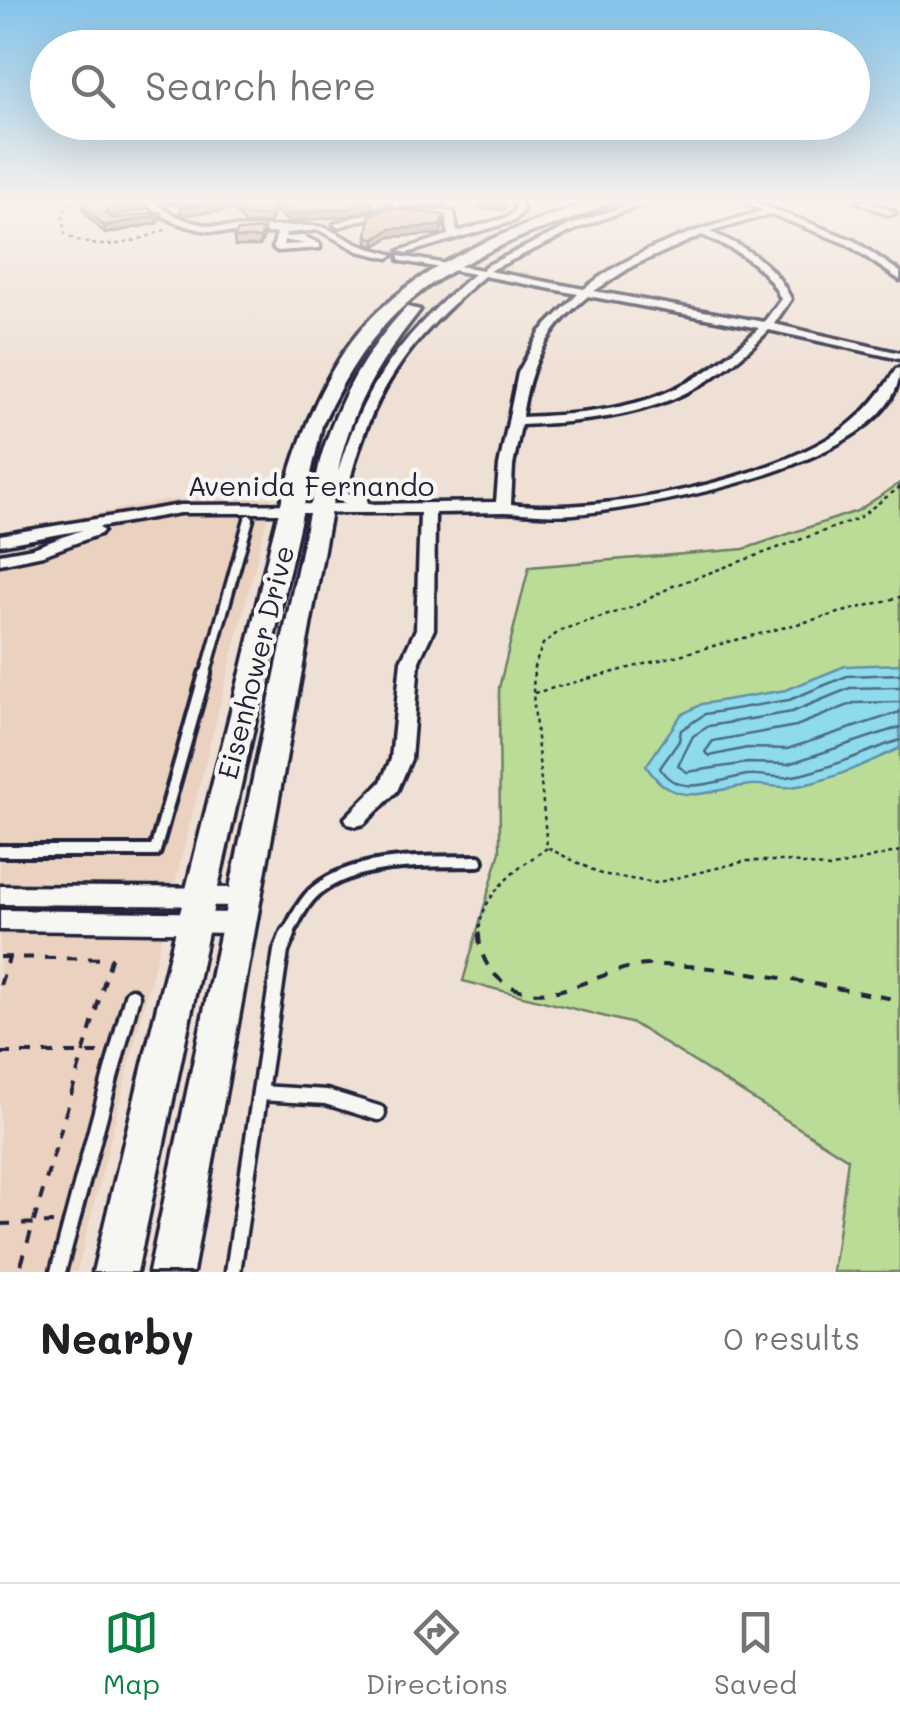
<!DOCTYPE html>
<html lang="en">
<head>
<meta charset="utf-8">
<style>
	:root { --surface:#fff; --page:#f2f2f2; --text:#202124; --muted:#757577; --line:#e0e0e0; --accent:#0b8043 }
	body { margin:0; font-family:Mali,sans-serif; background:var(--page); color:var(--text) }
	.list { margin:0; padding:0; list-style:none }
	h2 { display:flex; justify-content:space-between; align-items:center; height:130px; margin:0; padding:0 40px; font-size:42px }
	h2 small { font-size:32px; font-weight:400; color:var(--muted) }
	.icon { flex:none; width:55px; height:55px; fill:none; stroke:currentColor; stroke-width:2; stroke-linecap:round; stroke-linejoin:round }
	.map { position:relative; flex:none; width:900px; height:1272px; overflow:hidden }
	.search { position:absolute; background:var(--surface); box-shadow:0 10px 40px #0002; left:30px; right:30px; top:30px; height:110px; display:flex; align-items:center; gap:25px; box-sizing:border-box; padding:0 35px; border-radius:55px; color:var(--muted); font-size:38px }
	.sheet { height:310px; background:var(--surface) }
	nav { display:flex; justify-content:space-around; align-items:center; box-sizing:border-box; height:140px; border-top:2px solid var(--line); background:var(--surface); font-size:28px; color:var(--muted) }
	nav a { display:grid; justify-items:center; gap:5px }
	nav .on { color:var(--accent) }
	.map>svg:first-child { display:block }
</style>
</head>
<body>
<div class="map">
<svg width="900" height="1272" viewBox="0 0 900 1272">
	<rect width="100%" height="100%" fill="#efe0d5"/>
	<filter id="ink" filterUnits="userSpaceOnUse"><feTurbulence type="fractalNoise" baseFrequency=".01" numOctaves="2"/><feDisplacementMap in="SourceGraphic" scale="20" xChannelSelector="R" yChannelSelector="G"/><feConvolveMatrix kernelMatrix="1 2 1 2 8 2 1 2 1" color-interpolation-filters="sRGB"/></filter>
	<g filter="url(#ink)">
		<path fill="#ead1c0" d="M272,498L77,1272H0V532L166,500Z"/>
		<path fill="#bbdc96" stroke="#6e7f68" stroke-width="2.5" d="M900,483V1272H833L848,1159L634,1024L463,981L500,851L499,688L529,567L744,549L857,511Z"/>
		<path fill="#8edbee" stroke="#6391a6" stroke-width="2.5" d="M900,664V748C867,763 826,783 790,787C777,788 763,784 751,785C707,789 676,812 646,766L681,715L702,704L786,690L845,666Z"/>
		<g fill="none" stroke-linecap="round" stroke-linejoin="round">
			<g stroke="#4d6c83" stroke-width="2.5">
				<path d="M900,674L847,676L789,700L705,714L681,730L679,741L660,768C678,800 720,779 748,775C760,774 774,778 787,777C817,774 869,750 900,740"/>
				<path d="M900,687L850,688L792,712L709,726L693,736L678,766L687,772L748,763L788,764L900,727"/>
				<path d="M900,702L854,703L796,726L713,741L705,752L710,756L747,748L787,749L900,712"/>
			</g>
			<path stroke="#c6bab6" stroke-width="10" stroke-dasharray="10 5" stroke-linecap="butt" d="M518,276L532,279"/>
			<defs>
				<path id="lane-far2" d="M205,676L249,519"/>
				<g id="lane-far1">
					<path d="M0,851H155L205,674"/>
					<path d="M287,936C295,920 303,901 317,890C358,857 429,862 478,861"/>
				</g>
				<g id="lane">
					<path d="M260,1093L326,1097L378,1113"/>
					<path d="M58,1272L132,996"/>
					<path d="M233,1272L281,951L288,934"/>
				</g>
				<g id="street">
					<path d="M144,201H153C198,240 259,224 313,226C331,226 345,240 363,246C373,250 384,251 393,255L388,258L358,251L319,230L286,233L285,237L303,236L320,244V248L278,251L273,248L277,233C231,234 178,236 144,201ZM284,240L305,244L283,245Z"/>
					<path d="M514,201H522L523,211L514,221L407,253L399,251L448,235L447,216L405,214L402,209L454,212L457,232L508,217L515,210Z"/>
					<path d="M639,201H651L576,229L489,271L584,289C635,248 701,228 763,211L741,201H752L853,240L900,272V280L847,244L771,214L710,232C746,247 774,263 791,299L774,324L900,353V359L769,330C694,408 626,420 521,425L513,466L511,504C601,515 772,481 846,427C867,411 882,392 896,369L900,368C900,464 647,508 574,514C550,516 528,513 505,512C482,512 458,513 435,513L434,629L419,661L411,759L397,791L364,824L356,826L348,824L345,818L381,782L391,759L401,661L416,629L420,513H180L99,527L103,531L100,534L43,555L0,564V554L33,548L82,530L0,545V535L180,505L345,504L332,494C358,393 395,341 474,274L402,261L399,260V256L483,270L484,267L570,225ZM702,235C736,250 765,264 781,299L764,322L594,291L634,265ZM484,276L578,294L541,331L518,373L499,466L496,502L368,504L367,499L347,493C370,392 406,344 484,276ZM588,296L759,328C685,401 623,413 522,417C530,364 546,330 588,296Z"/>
					<path d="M856,201H868L896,213L889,215Z"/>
					<path d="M390,206L393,211L338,227L334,224Z"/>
					<path d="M0,886L243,888L251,890L254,897L251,904L243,906L0,904Z"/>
					<path d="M0,910L238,913L246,916L250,923L246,930L238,933L0,930Z"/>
				</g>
				<g id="secondary">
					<path d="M593,201H611C587,217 552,224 525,235C420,279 370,321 322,425L210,923L137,1272H93C141,1069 191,866 243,664C269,560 290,414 359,332C416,263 511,229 593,201Z"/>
					<path d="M407,307L420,310C382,358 355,401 340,461L193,1272H149L320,461C337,402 364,352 407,307Z"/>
				</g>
			</defs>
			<use href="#lane-far2" stroke="#22223b" stroke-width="15"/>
			<use href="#lane-far1" stroke="#22223b" stroke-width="18"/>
			<use href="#lane" stroke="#22223b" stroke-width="21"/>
			<use href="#street" stroke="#22223b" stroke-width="7"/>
			<use href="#secondary" stroke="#22223b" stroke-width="7"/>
			<g stroke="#22223b" stroke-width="2.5" stroke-dasharray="4 4" stroke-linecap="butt">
				<path d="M70,201L63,214L65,234C98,254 133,243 167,229"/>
				<path d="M534,693L900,597"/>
				<path d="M548,848L601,874L655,883L746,861H786L829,868L900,851"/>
				<path d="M479,936C479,895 516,869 547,848L533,694L534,667L543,644L561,630L633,607L673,586L857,519L900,487"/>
			</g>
			<g stroke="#22223b" stroke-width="4" stroke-dasharray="11 11" stroke-linecap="butt">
				<path d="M479,934C479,963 499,988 529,992C569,998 608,966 648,965C731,964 818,986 900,1000"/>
				<path d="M0,957L111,959L19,1272"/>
				<path d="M0,985L9,958"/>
				<path d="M0,1053H98"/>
				<path d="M0,1224L53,1223"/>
			</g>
			<use href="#lane-far2" stroke="#f6f6f2" stroke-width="8"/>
			<use href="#lane-far1" stroke="#f6f6f2" stroke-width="10"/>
			<use href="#lane" stroke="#f6f6f2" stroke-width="14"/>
			<use href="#street" fill="#f6f6f2" fill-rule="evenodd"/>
			<use href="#secondary" fill="#f6f6f2" fill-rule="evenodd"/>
		</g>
		<g fill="#bf967c" stroke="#22223b" stroke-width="2.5">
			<path d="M215,201H371L372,209L349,216L288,222L276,210L270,223L245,224L234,210L181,215L180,207Z"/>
			<path d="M419,201H447L445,208L419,205Z"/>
			<path d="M480,201H505L504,210L481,208Z"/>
			<path d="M82,205L146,209L109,216L113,219L160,213L161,220L156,221L157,223L105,234L84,212Z"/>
			<path d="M444,222L440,234L390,237L375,246L367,244V236Z"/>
			<path d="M264,236L260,246H235L234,238Z"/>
		</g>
		<g fill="#9b7a65" stroke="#22223b" stroke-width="2.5">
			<path d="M145,201L146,209L109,216L105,213L108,209Z"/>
			<path d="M162,201H202L163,205Z"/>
			<path d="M371,201L372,209L349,216L288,222L287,214Z"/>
			<path d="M233,203L234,210L181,215L180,207Z"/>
			<path d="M275,203L276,210L270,223L269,216Z"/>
			<path d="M160,213L161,220L156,221L157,223L105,234L104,226Z"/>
			<path d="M444,215V222L440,234L390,237L375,246V239L390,229Z"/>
			<path d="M264,229V236L260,246V238Z"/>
		</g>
		<g fill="#deae90" stroke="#22223b" stroke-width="2.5">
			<path d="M82,201H145L108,209L105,213L113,219L158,212L160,213L153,214L156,216L104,226L82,205Z"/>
			<path d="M215,201H371L349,208L287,214L275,203L269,216H244L233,203L180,207Z"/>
			<path d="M390,208L444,215L440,226L390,229L375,239L367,236L370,214Z"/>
			<path d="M264,229L260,238H234L238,231Z"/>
		</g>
	</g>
	<linearGradient id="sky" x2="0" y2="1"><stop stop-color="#84c4ea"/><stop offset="0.53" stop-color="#f8f1ec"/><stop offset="1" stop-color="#f8f1ec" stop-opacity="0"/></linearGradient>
	<rect width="900" height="379" fill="url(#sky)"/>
	<g text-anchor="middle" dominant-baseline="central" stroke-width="9" stroke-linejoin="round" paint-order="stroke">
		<g font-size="28" fill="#22223b" stroke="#f6f6f2">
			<text x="311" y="485">Avenida Fernando</text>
			<text transform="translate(255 662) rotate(-76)">Eisenhower Drive</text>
		</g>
	</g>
</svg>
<div class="search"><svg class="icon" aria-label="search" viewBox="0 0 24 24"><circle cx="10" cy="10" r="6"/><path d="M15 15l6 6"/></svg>Search here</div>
</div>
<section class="sheet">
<h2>Nearby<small>0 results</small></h2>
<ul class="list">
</ul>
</section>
<nav>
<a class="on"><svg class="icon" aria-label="map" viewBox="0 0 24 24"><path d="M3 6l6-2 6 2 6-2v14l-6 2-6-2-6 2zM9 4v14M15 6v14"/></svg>Map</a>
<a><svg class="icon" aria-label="directions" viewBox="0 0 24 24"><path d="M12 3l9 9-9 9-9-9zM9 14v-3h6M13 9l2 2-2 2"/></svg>Directions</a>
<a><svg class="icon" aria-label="saved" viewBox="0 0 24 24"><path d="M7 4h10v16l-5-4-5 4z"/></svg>Saved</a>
</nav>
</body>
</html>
